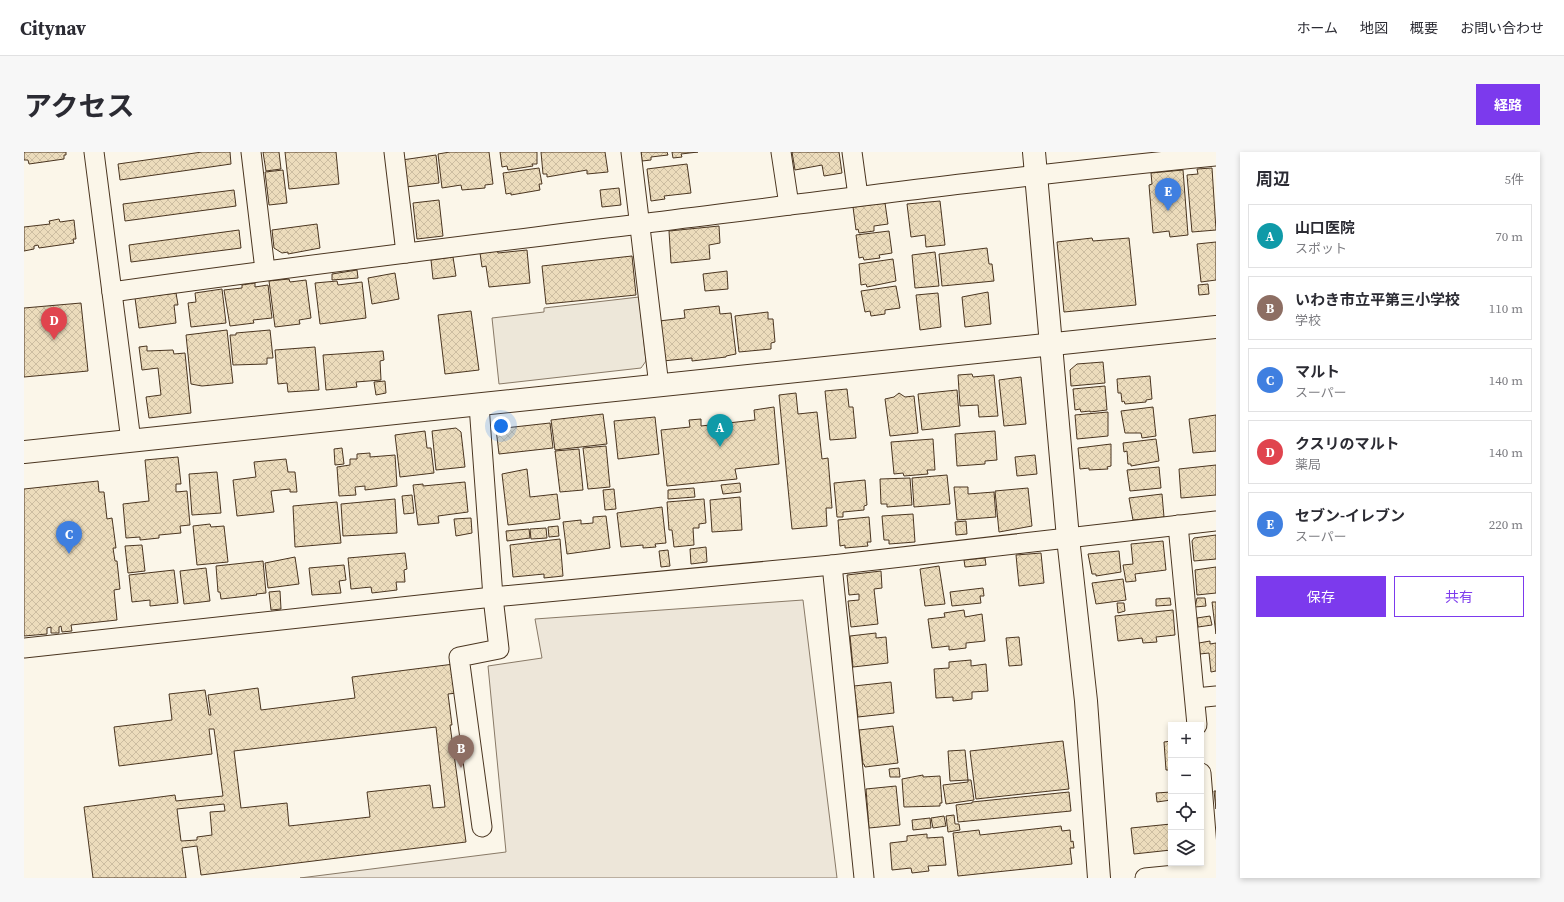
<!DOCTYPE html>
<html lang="ja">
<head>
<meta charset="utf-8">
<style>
	:root { --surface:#fff; --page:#f7f7f7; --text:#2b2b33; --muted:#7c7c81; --line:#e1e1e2; --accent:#7c3aed }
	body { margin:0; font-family:"Source Serif 4","Noto Sans JP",serif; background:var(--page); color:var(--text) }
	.controls { position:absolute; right:12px; bottom:12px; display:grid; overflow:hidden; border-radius:0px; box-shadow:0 2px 6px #0003 }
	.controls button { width:36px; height:36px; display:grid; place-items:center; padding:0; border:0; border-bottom:1px solid var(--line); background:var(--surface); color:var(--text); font:20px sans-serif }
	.you { position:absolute; left:477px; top:274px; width:14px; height:14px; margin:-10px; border:3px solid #fff; border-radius:50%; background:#1a73e8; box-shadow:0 0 0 6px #1a73e833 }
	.badge { display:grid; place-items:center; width:26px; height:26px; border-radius:50%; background:var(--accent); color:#fff; font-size:13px; font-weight:700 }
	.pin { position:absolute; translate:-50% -33px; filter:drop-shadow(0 1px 2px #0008) }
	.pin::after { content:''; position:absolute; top:21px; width:14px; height:12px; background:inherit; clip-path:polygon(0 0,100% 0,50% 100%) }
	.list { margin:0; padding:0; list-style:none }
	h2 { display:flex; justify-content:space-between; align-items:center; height:52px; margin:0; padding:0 16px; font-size:17px }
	h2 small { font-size:13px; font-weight:400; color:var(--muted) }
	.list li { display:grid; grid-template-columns:26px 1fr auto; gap:12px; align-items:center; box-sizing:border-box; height:64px; margin:0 8px 8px; padding:0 8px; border:1px solid var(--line); border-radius:0px }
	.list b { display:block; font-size:15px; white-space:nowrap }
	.list p { margin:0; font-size:13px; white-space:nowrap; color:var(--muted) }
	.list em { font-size:13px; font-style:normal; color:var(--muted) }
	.actions { display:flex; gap:8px; padding:12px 16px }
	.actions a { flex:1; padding:9px 0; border:1px solid var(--accent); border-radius:0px; text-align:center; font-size:14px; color:var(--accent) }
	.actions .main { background:var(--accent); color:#fff }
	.icon { flex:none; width:22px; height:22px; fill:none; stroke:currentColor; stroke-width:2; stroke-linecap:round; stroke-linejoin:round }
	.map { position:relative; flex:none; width:1192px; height:726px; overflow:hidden; border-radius:0px }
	header { display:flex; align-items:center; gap:24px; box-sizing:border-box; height:56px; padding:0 20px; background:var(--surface); border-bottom:1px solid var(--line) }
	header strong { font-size:19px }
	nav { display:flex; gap:22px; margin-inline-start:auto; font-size:14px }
	.intro { display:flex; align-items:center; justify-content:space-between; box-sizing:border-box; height:96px; padding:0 24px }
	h1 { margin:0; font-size:28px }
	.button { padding:10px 18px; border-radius:0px; background:var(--accent); color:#fff; font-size:14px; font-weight:700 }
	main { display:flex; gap:24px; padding:0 24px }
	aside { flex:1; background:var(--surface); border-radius:0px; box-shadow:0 2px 6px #0003 }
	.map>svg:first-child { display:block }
</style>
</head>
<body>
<header>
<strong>Citynav</strong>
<nav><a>ホーム</a><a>地図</a><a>概要</a><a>お問い合わせ</a></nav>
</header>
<div class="intro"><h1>アクセス</h1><a class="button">経路</a></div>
<main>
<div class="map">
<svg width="1192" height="726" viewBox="0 0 1192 726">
	<defs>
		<pattern id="building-cross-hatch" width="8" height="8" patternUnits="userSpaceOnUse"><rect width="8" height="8" fill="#ecdcbc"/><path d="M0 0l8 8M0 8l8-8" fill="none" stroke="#ccbda1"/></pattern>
	</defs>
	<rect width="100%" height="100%" fill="#fbf6e9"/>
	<path fill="#ede6d9" stroke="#887966" d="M779,448L813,726H276L482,700L464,514L518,506L511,467Z"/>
	<path fill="#ede7d9" stroke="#887966" d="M615,145L622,209L617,216L475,232L468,166L520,160V156Z"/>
	<g fill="url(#building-cross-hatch)" stroke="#4a3520" fill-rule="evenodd">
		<path d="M0,0H42V3H40V7L5,12L4,8H0Z"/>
		<path d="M178,0H206L207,12L96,28L94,12Z"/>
		<path d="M239,0H255L257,17L242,19Z"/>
		<path d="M261,0H312L315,32L265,37Z"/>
		<path d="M426,0H465L469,32L461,33V36L438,38L437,33L418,36L414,2Z"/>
		<path d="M476,0H513V12H508L509,14L484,18L483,14L478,15Z"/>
		<path d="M517,0H581L584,20L563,22V18L523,25V22H519Z"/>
		<path d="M617,0H643L644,3L627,5V8L618,9Z"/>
		<path d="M648,0H674L657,2L658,5L649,6Z"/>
		<path d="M768,0H815L818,21L800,24L798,13L771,18Z"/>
		<path d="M412,3L415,31L382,35L378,8Z"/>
		<path d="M663,12L667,41L640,44L641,47L627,49L623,17Z"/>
		<path d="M515,16L518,32H515L516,38L487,43V41L482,42L479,21Z"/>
		<path d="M1188,16L1192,78L1168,80L1163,23L1174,22L1173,17Z"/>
		<path d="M259,18L263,51L245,53L241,20Z"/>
		<path d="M1159,18L1164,83L1146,85L1145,79L1129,81L1125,33L1128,32L1127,21Z"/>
		<path d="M595,36L597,53L578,55L576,38Z"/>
		<path d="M210,38L212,54L101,69L99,52Z"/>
		<path d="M415,48L419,84L393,87L389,51Z"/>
		<path d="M916,49L921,93L902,95L901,83L887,85L883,52Z"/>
		<path d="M861,51L864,72L850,74V79L835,81L834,77L832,78L829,55Z"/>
		<path d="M35,67L36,70L50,68L52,87H49L50,91L15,96L14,93L10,94V97L0,99V75L26,72L25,69Z"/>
		<path d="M293,72L296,96L264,102V100L258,101L250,96L248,78Z"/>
		<path d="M695,74L696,91L685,93L686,107L647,111L645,79Z"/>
		<path d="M215,78L217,96L107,110L105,93Z"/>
		<path d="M865,79L868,101L855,103L856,106L840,108L839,105L835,106L832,83Z"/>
		<path d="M1068,86L1069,89L1105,86L1112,153L1040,160L1033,90Z"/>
		<path d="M1192,90V128L1177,130L1173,92Z"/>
		<path d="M963,96L965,112H968L970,129L918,134L915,102Z"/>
		<path d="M503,98L506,131L465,135L462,114L458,115L456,101L473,99L474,101Z"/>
		<path d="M911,100L915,134L891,136L888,103Z"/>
		<path d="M608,104L612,143L522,152L518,114Z"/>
		<path d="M429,105L432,124L409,127L407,108Z"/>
		<path d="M869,107L872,129L843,135L842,132L837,133L835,112Z"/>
		<path d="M333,118L334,126L308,128V122Z"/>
		<path d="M703,119L704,137L681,139L679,122Z"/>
		<path d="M371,121L375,147L348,152L344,126Z"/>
		<path d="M265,127L266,130L282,128L287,166L275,168L276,172L251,175L245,129Z"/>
		<path d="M313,129L314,133L338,130L342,166L296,172L291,131Z"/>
		<path d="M231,131V135L244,133L248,166L229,168L230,171L206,174L200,138L218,136V133Z"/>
		<path d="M1184,132L1185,142L1175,143L1174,133Z"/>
		<path d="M872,134L876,156L861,158V162L847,164L846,159L841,160L837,139Z"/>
		<path d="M198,137L202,171L167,175L164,151L172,150L171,141Z"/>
		<path d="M964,140L967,172L941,175L938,145Z"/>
		<path d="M152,141L154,153H150L152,171L115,176L111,146Z"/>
		<path d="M914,141L917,175L896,178L892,143Z"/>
		<path d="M57,151L64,219L0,225V156Z"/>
		<path d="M695,154L696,162L707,161L712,202L702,204V205L668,209V206L639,209L635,169L661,166L660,158Z"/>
		<path d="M447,159L455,218L421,222L414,163Z"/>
		<path d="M744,160V167H749L751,190L747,191V197L715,200L711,164Z"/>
		<path d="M203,178L209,231L178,234L167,232L162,183Z"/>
		<path d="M246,178L249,206H243V212L209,213L206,183H212V181Z"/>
		<path d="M123,194V199L149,198L150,202L161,201L167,261L125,266L122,245L137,243L134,216L118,218L115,195Z"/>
		<path d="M291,195L295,238L264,240L263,231L254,232L251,198Z"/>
		<path d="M359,199L360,208L356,209L357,228L332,230L333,235L302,238L299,203Z"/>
		<path d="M1079,210L1081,231L1047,234L1046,218L1053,212Z"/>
		<path d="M948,222L949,225L970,223L974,264L955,265L954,253L936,254L934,223Z"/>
		<path d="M1126,224L1128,247L1122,248V250L1101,252L1100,249L1098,250L1097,241H1094L1093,227Z"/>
		<path d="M997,225L1002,272L980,274L975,228Z"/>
		<path d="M361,229L362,241L352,243L350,230Z"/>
		<path d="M1081,234L1083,258L1066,260V259L1057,260L1056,257L1051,258L1049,237Z"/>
		<path d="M823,237L825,255H829L832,286L806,288L801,239Z"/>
		<path d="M933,238L936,274L898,278L894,242Z"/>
		<path d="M772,241L774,262L793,260L798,307L804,306L808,356H802L803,374L768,377L755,243Z"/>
		<path d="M875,241L881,245L890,244L894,281L866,284L861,247L870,245Z"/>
		<path d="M750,255L755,312L711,317L713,327L643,334L637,278L666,275L665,268L677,267V274L731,268L730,258Z"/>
		<path d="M1129,255L1132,284L1118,286L1117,281H1101L1097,259Z"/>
		<path d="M1084,260V284L1053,287L1051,263Z"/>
		<path d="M579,262L583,292L531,298L527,268Z"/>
		<path d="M1192,263V299L1169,301L1165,267Z"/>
		<path d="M631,265L635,302L594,307L590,269Z"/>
		<path d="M526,271L529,296L475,302L472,277Z"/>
		<path d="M432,276L437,280L441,315L412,318L408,279Z"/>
		<path d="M401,279L403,296H407L410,321L376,325L371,283Z"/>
		<path d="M971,279L973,308L961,309V312L933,314L931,282Z"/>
		<path d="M909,287L911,318H903L904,322L880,324L879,321L870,322L867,290Z"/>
		<path d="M1132,287L1135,309L1107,314V312H1104L1103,299L1100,300L1099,291Z"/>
		<path d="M1087,292V314L1083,315L1084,317L1065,318V316L1056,317L1054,296Z"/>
		<path d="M582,294L586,335L564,337L559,296Z"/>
		<path d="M318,296L320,312L311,313L310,297Z"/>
		<path d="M555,297L559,338L536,340L531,299Z"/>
		<path d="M346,301V305L371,303L373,334L341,338V334L331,335L332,343L315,344L313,315L326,313V307H333V302Z"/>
		<path d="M1011,303L1013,322L993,324L991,305Z"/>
		<path d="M154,305L157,332H152V340L163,339L166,373L156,374L157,381L135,383V386L116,388V385L102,386L99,352L125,349L121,308Z"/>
		<path d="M262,307L264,320H271L273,340H266V337L247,339L250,360L213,364L209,328L232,325L230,310Z"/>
		<path d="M1192,313V343L1157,346L1155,317Z"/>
		<path d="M1135,315L1137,336L1106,339L1103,318Z"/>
		<path d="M503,317L506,345L533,342L536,367L484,373L478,322Z"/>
		<path d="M193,320L197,361L168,363L165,322Z"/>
		<path d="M923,323L926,352L890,355L888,326Z"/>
		<path d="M886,326L888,353L863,355V352H857L856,327Z"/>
		<path d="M841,328L843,353L840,354V358L819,360V365H813L810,331Z"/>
		<path d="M74,329L75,340H80L83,367L88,366L92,396H89L91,409H93L96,437L90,438L93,468L47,473L48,479L38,480L37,474L35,475V481H27V475L23,476V482L0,484V337Z"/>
		<path d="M441,330L444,360L414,364L415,371L394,373L389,333L399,332V334Z"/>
		<path d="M716,331L717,340L699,342L697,333Z"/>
		<path d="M930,335H944V342L970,340L972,365L933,368Z"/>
		<path d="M670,336L671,345L644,347V338Z"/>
		<path d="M1004,336L1008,374L975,380L971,339Z"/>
		<path d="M590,337L592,357L581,358L579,338Z"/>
		<path d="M1138,342L1140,365L1109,368L1105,346Z"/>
		<path d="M388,343L390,361L380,362L378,344Z"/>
		<path d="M716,345L718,378L688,380L686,348Z"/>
		<path d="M371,347L373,381L319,384L317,352Z"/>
		<path d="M680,347L682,371L675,372V376H669L670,393L650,395L648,378H645L643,350Z"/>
		<path d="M313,350L317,391L271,395L269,354Z"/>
		<path d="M638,355L642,391L631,392L632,395L619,396V393L597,395L593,361Z"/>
		<path d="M889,362L891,390L865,392V388H860L858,364Z"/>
		<path d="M582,364L586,396L543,402L539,370L557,368V372L569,371V365Z"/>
		<path d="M845,365L847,390H843L844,394L821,396V393L816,394L814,368Z"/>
		<path d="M447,366L448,381L432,384L430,367Z"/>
		<path d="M942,369L943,382L932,383L931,370Z"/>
		<path d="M186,372L187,375L200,374L204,410L173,413L169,374Z"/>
		<path d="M534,374L535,384L525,385L524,375Z"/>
		<path d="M522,376L523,386L507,387L506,377Z"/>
		<path d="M505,377L506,386L483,389L482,379Z"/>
		<path d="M1192,383V407L1170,409L1168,389L1170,386Z"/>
		<path d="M536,387L539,424L520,426V422L489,425L486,393Z"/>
		<path d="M1139,389L1142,418L1111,422L1112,429L1102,430L1099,413L1109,412L1107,392Z"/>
		<path d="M118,393L121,419L104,421L101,394Z"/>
		<path d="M682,395L683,410L667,412L666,397Z"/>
		<path d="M644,398L646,414L637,415L635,399Z"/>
		<path d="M1095,399L1097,420L1072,424V422H1068L1064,402Z"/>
		<path d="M381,401L383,417L380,418L381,430H372L373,438L348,441L347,435L327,437L324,406Z"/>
		<path d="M1017,401L1020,431L995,434L992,403Z"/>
		<path d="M271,405L275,432L244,436L241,411Z"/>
		<path d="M961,406L962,413L941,415L940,408Z"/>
		<path d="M239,409L242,441L232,442L233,443L197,447L196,440H194L192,414Z"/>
		<path d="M320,413L322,428L315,429L317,441L288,443L285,416Z"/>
		<path d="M915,414L921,452L901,454L896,417Z"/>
		<path d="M1192,415V441L1173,443L1171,418Z"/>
		<path d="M182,416L186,449L160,452L156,419Z"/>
		<path d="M150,418L154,451L126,454V448L108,450L105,423Z"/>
		<path d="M857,419L858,436L850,437L854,472L827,475L824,449L835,448V442L825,443L823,423Z"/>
		<path d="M1099,427L1102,448L1072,452L1068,431Z"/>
		<path d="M959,436L960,444H956L957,451L928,454L926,440Z"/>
		<path d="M256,439L257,457L247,458L245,440Z"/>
		<path d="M1146,446L1147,453L1132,454V447Z"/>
		<path d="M1173,446H1181L1182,454L1171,455Z"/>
		<path d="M1188,450H1192V482Z"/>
		<path d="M1093,451H1100L1101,459L1094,461Z"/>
		<path d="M940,458L941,465L958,462L961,489L942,491V496L925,498V494L908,496L904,467L921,465L920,461Z"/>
		<path d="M1149,458L1151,483L1132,485L1133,490L1119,491L1118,486L1094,489L1091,464Z"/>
		<path d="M1186,464L1188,473L1174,475L1173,466Z"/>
		<path d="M852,481V486L862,485L864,511L829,515L826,484Z"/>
		<path d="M995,485L998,513L985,514L982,486Z"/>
		<path d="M1186,489V492L1192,491V519L1187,520L1185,501L1176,502L1175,491Z"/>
		<path d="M947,508V514L962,512L964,539L948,540V547L929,549V545L912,546L910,517L925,516V510Z"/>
		<path d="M430,512L433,541L424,542L428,573H426L442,690L177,723L173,694L158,696L162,726H69L60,655L151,643L152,649L199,644L190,577H185L188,602L95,614L90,575L148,568L145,542L181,538L185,563H187L184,543L234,536L237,558L331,546L328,525ZM412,575L421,655L409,656L406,633L343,640L346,665L265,674L263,651L217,656L210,599ZM200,652L201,659L186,660L188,683L173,685V688L157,689L153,657Z"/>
		<path d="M867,530L870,561L834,565L830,534Z"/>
		<path d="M869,574L874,611L841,615L840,612H839L835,578Z"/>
		<path d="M1039,589L1045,637L952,647L946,599Z"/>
		<path d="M1147,589V618H1142L1140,590Z"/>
		<path d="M941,598L944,628L926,629L924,599Z"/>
		<path d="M875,616L876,625H866L865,617Z"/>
		<path d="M899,623V625L916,624L918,651H916V654L880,655L878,627Z"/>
		<path d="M944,628H947L950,648L922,652L919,633L944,630Z"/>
		<path d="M872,634L876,673L845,676L842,637Z"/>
		<path d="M1190,639H1192V657Z"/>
		<path d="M1045,640L1047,659L934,670L932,653L948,651V650Z"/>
		<path d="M1147,640V648L1133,650L1132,641Z"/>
		<path d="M930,663L931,672H935L936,678L924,680L922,664Z"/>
		<path d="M920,664L922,674L909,676L907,666Z"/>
		<path d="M906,666L907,676L889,678L888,668Z"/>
		<path d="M1147,672V698L1110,702L1107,676Z"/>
		<path d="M1037,674L1038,679L1046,678L1047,690L1049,689L1050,696H1046L1048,712L934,724L929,681L955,678L956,683Z"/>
		<path d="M903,682V686L919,685L922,713L904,714L905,719L888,721L887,716L868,718L866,691L883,689V684Z"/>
	</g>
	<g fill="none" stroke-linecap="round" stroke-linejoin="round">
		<defs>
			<g id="minor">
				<path d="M70,0L107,289"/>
				<path d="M227,0L241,118"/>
				<path d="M370,0L382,101"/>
				<path d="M607,0L635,234"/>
				<path d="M757,0L765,53"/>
				<path d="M828,0L834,44"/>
				<path d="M88,140C263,115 439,94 615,72C807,48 999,23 1192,4"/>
				<path d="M455,253L469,445L475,497L435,505L458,675"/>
				<path d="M1154,373L1173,573"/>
				<path d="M808,413L840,726"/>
				<path d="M0,496L469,445L808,413L1192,369"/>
				<path d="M1171,546L1192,544"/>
				<path d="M1177,621L1185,719"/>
				<path d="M1121,726L1192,719"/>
			</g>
			<g id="tertiary">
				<path d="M1010,0L1044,386L1062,549L1075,726"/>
				<path d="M0,300L1192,175"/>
			</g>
		</defs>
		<use href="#minor" stroke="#4a3520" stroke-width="21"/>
		<use href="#tertiary" stroke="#4a3520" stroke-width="24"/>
		<use href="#minor" stroke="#fbf6e9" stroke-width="19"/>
		<use href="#tertiary" stroke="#fbf6e9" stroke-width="22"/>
	</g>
</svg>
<div class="controls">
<button>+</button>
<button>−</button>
<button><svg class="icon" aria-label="locate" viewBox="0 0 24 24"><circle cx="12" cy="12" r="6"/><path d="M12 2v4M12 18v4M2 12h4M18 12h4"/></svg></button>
<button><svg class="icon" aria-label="layers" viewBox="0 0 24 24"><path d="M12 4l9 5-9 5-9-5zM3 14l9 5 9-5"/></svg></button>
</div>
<div class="you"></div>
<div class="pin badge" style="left:696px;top:295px;background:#0f9aa8">A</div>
<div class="pin badge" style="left:437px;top:616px;background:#8d6e63">B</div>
<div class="pin badge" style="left:45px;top:402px;background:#3f7fe0">C</div>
<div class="pin badge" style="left:30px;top:188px;background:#e0444e">D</div>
<div class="pin badge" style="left:1144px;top:59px;background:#3f7fe0">E</div>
</div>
<aside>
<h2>周辺<small>5件</small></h2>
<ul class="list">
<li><span class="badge" style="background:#0f9aa8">A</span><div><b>山口医院</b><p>スポット</p></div><em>70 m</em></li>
<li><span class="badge" style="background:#8d6e63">B</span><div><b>いわき市立平第三小学校</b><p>学校</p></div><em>110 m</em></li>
<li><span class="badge" style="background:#3f7fe0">C</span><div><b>マルト</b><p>スーパー</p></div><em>140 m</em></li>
<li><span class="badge" style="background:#e0444e">D</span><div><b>クスリのマルト</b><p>薬局</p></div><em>140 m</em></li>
<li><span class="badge" style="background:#3f7fe0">E</span><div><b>セブン-イレブン</b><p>スーパー</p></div><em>220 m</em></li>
</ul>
<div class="actions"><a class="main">保存</a><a>共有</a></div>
</aside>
</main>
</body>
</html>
